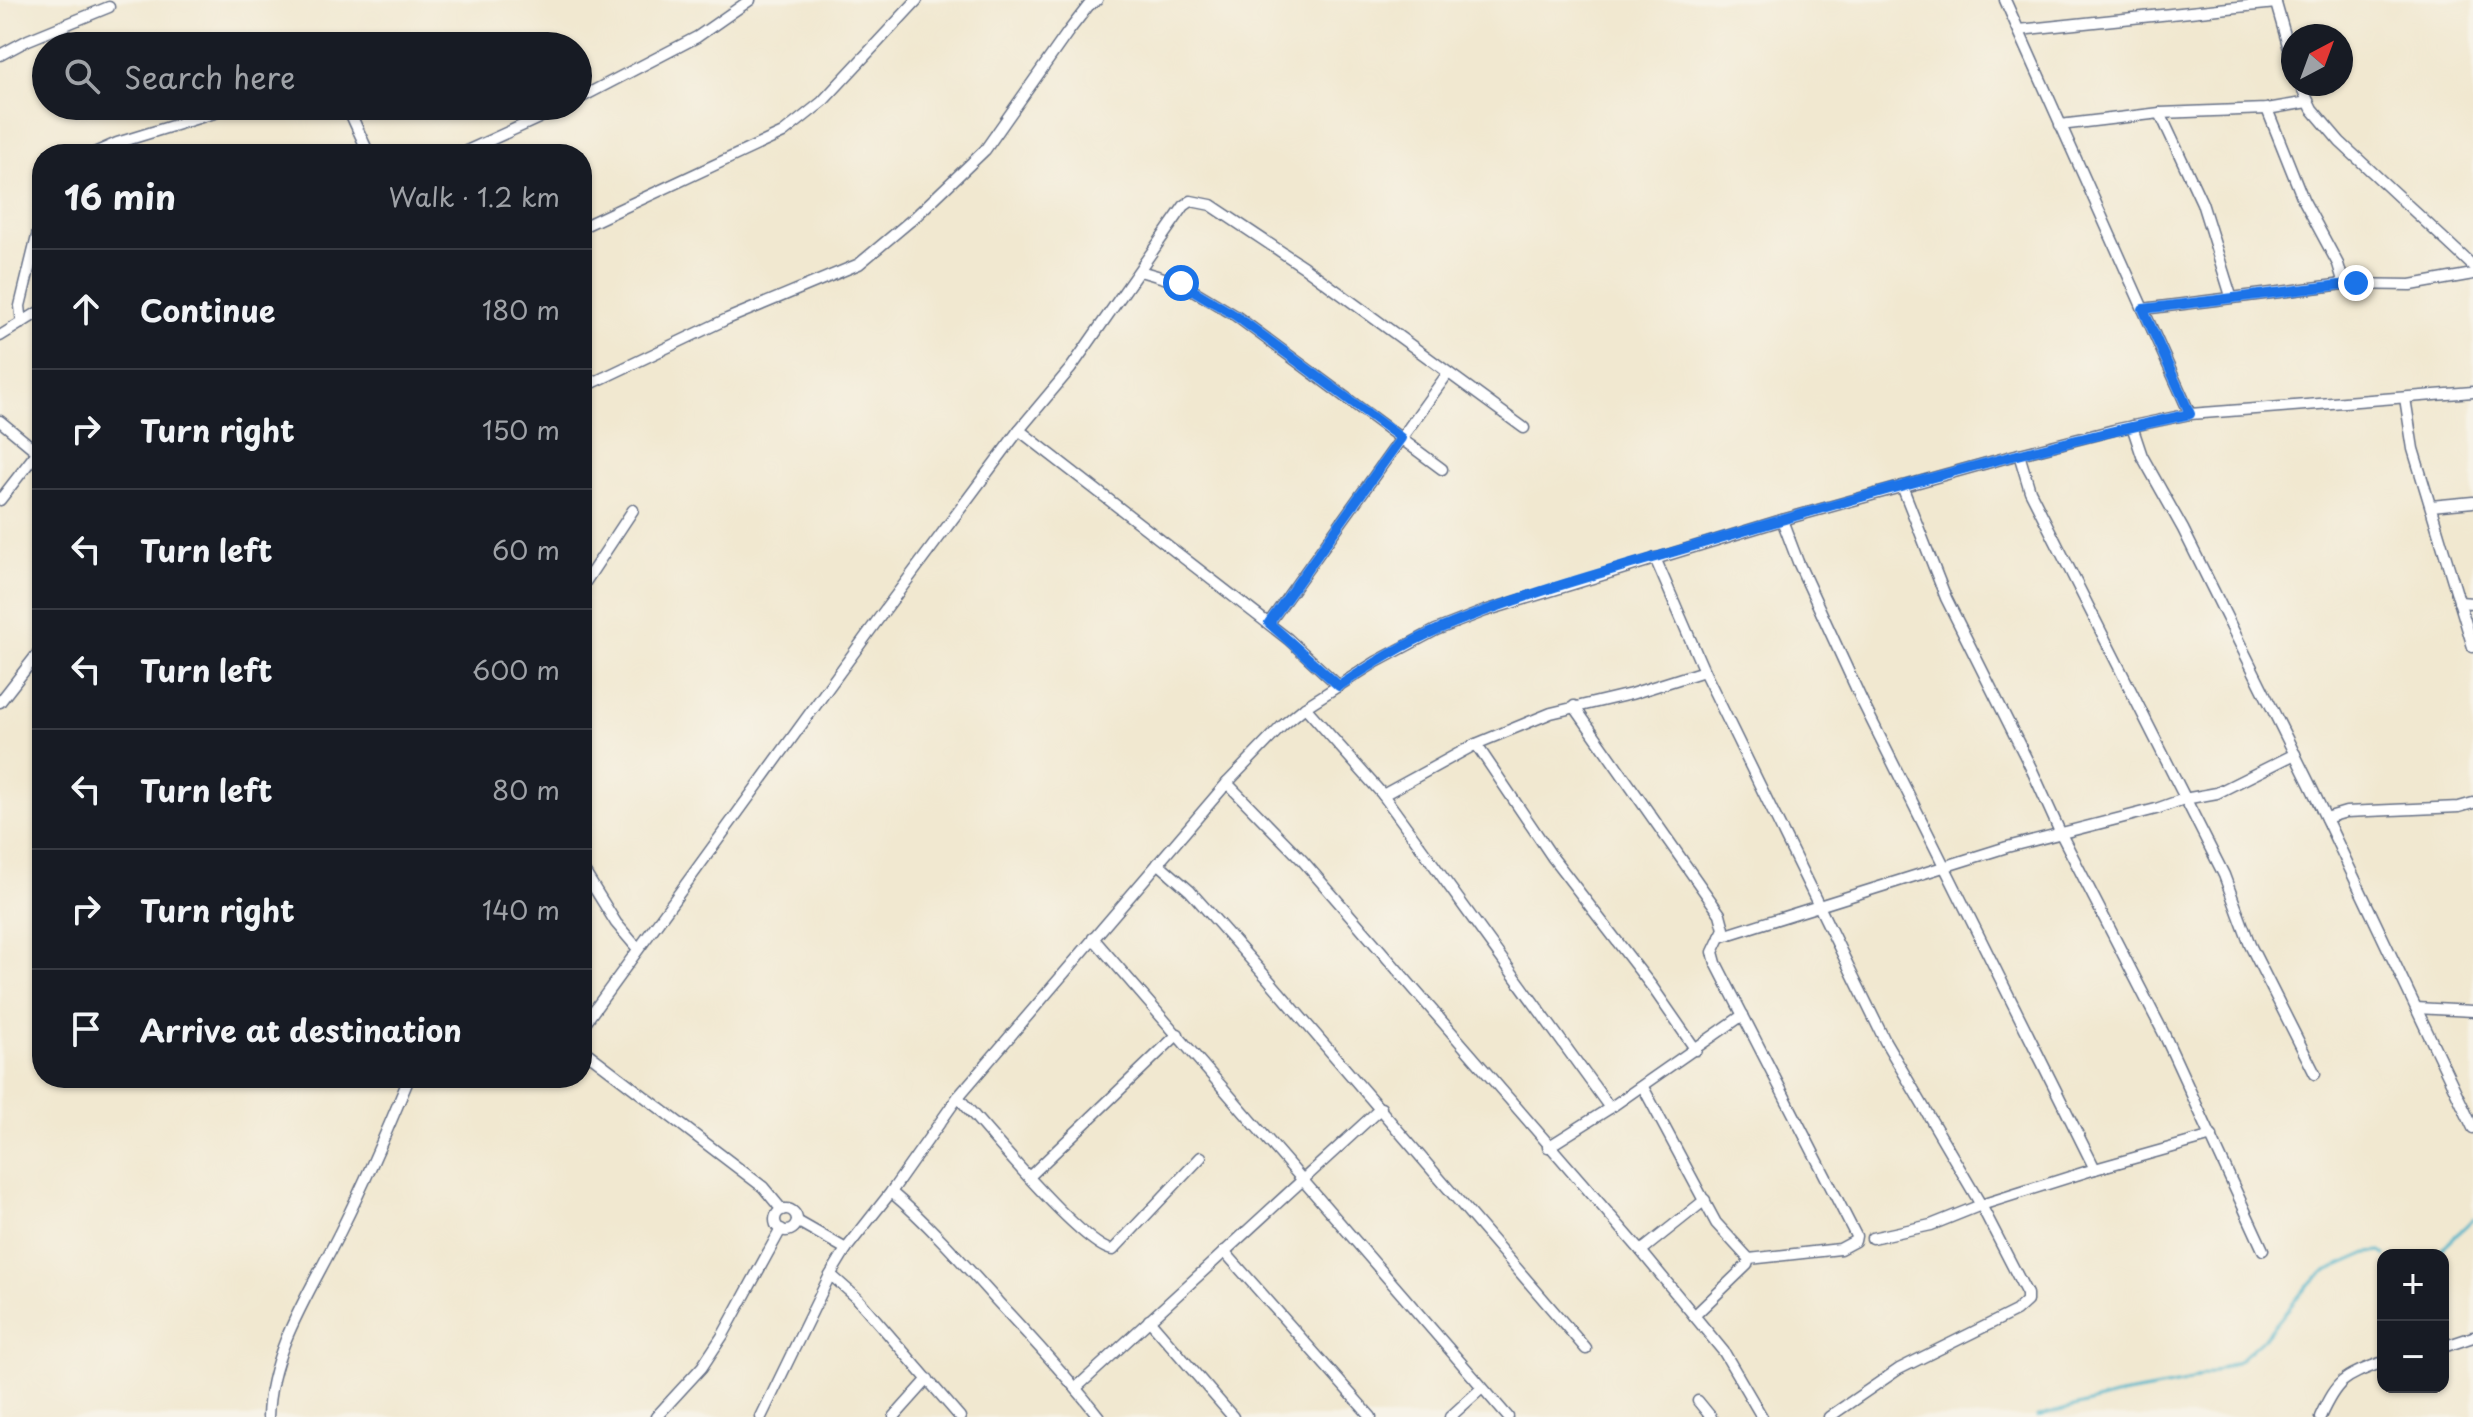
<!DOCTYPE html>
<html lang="en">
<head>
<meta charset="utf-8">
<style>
	:root { --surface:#171b24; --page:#20242c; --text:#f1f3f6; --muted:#9ea1a6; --line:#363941 }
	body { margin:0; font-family:"Playpen Sans",sans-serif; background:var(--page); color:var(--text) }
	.controls { position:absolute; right:24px; bottom:24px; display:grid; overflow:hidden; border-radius:16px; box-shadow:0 2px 6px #0004 }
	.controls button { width:72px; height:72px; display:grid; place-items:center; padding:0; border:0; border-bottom:2px solid var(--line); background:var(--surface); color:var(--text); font:40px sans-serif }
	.compass { position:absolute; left:2281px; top:24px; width:72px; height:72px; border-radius:50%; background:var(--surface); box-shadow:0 2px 6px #0004; rotate:41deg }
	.stop { position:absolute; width:24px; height:24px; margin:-18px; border:6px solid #1a73e8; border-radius:50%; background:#fff }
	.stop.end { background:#1a73e8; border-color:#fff; box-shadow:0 2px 8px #0008 }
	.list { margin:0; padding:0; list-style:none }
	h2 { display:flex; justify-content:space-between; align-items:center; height:104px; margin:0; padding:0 32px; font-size:34px }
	h2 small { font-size:26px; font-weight:400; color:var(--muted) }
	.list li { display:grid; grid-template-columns:52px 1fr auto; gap:24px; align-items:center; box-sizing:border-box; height:120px; padding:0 32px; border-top:2px solid var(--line) }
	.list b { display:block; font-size:30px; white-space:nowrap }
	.list em { font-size:26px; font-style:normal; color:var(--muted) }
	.icon { flex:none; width:44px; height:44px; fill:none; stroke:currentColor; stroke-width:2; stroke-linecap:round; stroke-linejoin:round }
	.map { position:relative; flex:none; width:2473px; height:1417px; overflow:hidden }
	.search { position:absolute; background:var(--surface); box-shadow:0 2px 6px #0004; left:32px; top:32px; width:560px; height:88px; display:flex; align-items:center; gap:20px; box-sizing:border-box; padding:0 28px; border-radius:44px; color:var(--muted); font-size:30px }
	.panel { position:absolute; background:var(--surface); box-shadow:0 2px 6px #0004; left:32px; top:144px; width:560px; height:944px; border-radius:32px }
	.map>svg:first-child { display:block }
</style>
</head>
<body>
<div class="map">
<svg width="2473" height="1417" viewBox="0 0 2473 1417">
	<rect width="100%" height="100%" fill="#f7f3e8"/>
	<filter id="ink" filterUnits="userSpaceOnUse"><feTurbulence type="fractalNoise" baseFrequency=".0125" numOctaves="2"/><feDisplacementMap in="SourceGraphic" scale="16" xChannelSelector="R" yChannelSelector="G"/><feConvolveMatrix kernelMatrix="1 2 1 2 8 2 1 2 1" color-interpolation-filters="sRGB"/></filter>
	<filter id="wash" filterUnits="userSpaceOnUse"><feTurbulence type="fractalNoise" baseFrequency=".006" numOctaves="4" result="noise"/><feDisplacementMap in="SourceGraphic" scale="32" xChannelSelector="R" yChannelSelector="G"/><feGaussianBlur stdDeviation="1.8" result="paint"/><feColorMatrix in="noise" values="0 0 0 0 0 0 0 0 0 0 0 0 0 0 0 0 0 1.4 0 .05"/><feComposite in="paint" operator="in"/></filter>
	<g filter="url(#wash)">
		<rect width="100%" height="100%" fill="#f1e8d0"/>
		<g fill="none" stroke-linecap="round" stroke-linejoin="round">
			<g stroke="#4ab2c9" stroke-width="3">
				<path d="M2435,1255L2473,1219"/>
				<path d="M2037,1417L2115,1396L2182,1384L2238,1361L2266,1336L2308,1285L2324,1272L2367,1253L2381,1252L2385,1255"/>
			</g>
		</g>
	</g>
	<g filter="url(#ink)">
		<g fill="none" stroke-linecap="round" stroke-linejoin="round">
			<defs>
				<g id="minor">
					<path d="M2005,0L2190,414"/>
					<path d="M2275,0L2293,63"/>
					<path d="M2019,30L2276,3"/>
					<path d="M0,55L28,40L109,7"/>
					<path d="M2300,84L2312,109L2340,142L2473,266"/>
					<path d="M578,99L697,37L750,0"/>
					<path d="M347,106L369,154"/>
					<path d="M2267,109L2303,199L2338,264L2344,284"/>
					<path d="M2160,113L2202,203L2231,296"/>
					<path d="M2060,125L2160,113L2267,109L2308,102"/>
					<path d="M92,154L117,143L237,106"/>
					<path d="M460,154L565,106"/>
					<path d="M582,227L783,133L822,102L917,0"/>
					<path d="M1140,271L1181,283L1236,316L1442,469"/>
					<path d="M2143,309L2344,284L2411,285L2473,274"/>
					<path d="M22,323L20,306L42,216"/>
					<path d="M0,336L42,310"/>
					<path d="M582,388L727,319L859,264L915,217L985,150L1068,32L1089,5L1097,0"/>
					<path d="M2405,398L2413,449L2473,647"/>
					<path d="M0,421L40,454"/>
					<path d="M2132,426L2142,456L2183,529L2312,789L2473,1128"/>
					<path d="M1019,430L1288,639L1339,686"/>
					<path d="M2019,454L2030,491L2224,875L2250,945L2315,1074"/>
					<path d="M1902,486L1946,598L2031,768L2060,832L2164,1034L2263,1250"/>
					<path d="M0,500L42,446"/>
					<path d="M2431,506L2473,502"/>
					<path d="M1782,520L1798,562L1862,701L2095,1169"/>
					<path d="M1655,558L1704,671L1885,1041L1981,1205L2027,1294V1301L2016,1311L1899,1369L1829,1417"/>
					<path d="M582,587L633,510"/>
					<path d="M2459,602L2473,603"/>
					<path d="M1269,623L1448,373"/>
					<path d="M0,702L42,648"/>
					<path d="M1574,706L1720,914L1724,929L1713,952L1716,963L1856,1236L1855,1241L1840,1249L1749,1259"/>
					<path d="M1305,707L1383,795L1610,1108L1548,1147"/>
					<path d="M1476,744L1553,858L1653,988L1696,1050"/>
					<path d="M1227,783L1303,861L1641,1251L1724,1352L1762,1417"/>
					<path d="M1383,795L1476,744L1551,713L1631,694L1704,671"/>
					<path d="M2326,818L2346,812L2459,807L2473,803"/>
					<path d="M1158,863L1190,891L1268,979L1586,1349"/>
					<path d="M582,868L616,923L638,949"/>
					<path d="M1720,937L2007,847L2156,809L2184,799L2217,793L2295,754"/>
					<path d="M1093,938L1508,1417"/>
					<path d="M2416,1008L2473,1011"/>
					<path d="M582,1027L882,614L1019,430L1071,368L1184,206L1191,201L1211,205L1304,267L1524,428"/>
					<path d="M582,1049L763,1187L782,1210"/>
					<path d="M1643,1087L1716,1223L1749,1259L1747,1265L1694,1316"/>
					<path d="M958,1097C981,1123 1086,1250 1113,1250L1201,1157"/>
					<path d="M1610,1108L1743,1015"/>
					<path d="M1029,1177L1178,1034"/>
					<path d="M891,1192C930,1225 964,1264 998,1302C1033,1340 1068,1377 1099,1417"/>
					<circle cx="786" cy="1220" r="11"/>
					<path d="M797,1221L846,1249"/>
					<path d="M1872,1238L1931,1225L1981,1205L2095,1169L2212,1136"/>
					<path d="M1224,1251L1371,1417"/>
					<path d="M1641,1251L1705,1200"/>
					<path d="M831,1275L857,1298L960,1417"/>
					<path d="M1149,1320L1233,1417"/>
					<path d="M2443,1347L2473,1337"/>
					<path d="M1076,1388L1381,1108"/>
					<path d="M1698,1401L1711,1417"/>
					<path d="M268,1417C270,1349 312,1289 341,1230C366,1180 388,1129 409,1078"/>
					<path d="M656,1417L702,1367L723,1335L781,1229"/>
					<path d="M761,1417L829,1277L846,1249L891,1192L958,1097L1227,783L1282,726L1305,707L1376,662L1436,630L1485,611L1782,520L2012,456L2114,430L2190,414L2473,392"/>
					<path d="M894,1417L928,1379"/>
					<path d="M1450,1417L1482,1388"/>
					<path d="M2320,1417C2338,1378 2344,1377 2383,1362"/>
				</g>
			</defs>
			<use href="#minor" stroke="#667086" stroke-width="13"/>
			<use href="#minor" stroke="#fff" stroke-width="10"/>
		</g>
	</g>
	<g fill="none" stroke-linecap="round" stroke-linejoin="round" filter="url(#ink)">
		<path stroke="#1a73e8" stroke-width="10" d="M1181,283L1236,316L1401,438L1269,623L1339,686C1371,665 1404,644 1439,629C1526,592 1620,568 1710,541C1868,494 2028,449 2190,414L2143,309L2356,283"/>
	</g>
</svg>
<div class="controls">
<button>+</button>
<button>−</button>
</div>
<svg class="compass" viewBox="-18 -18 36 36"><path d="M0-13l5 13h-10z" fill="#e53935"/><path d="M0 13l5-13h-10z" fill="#9ea1a6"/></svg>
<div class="stop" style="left:1181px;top:283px"></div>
<div class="stop end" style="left:2356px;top:283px"></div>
<div class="search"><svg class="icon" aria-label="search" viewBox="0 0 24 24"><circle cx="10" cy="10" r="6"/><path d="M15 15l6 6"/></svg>Search here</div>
<section class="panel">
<h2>16 min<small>Walk · 1.2 km</small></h2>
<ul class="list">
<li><svg class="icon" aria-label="ahead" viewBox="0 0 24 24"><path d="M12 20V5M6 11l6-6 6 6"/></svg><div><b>Continue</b></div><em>180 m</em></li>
<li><svg class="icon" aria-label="right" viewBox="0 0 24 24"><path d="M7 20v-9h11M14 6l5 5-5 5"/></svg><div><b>Turn right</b></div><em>150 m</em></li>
<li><svg class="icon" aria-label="left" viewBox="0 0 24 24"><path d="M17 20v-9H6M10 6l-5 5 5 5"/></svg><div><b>Turn left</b></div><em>60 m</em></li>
<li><svg class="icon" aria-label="left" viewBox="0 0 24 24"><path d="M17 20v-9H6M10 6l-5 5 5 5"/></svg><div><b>Turn left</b></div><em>600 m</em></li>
<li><svg class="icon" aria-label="left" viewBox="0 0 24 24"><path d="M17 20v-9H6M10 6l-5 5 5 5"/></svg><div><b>Turn left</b></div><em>80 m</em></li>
<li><svg class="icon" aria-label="right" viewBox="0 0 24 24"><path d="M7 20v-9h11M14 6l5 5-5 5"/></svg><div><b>Turn right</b></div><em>140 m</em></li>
<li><svg class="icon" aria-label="arrive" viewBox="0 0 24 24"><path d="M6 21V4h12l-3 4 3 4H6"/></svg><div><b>Arrive at destination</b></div></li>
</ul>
</section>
</div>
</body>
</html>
